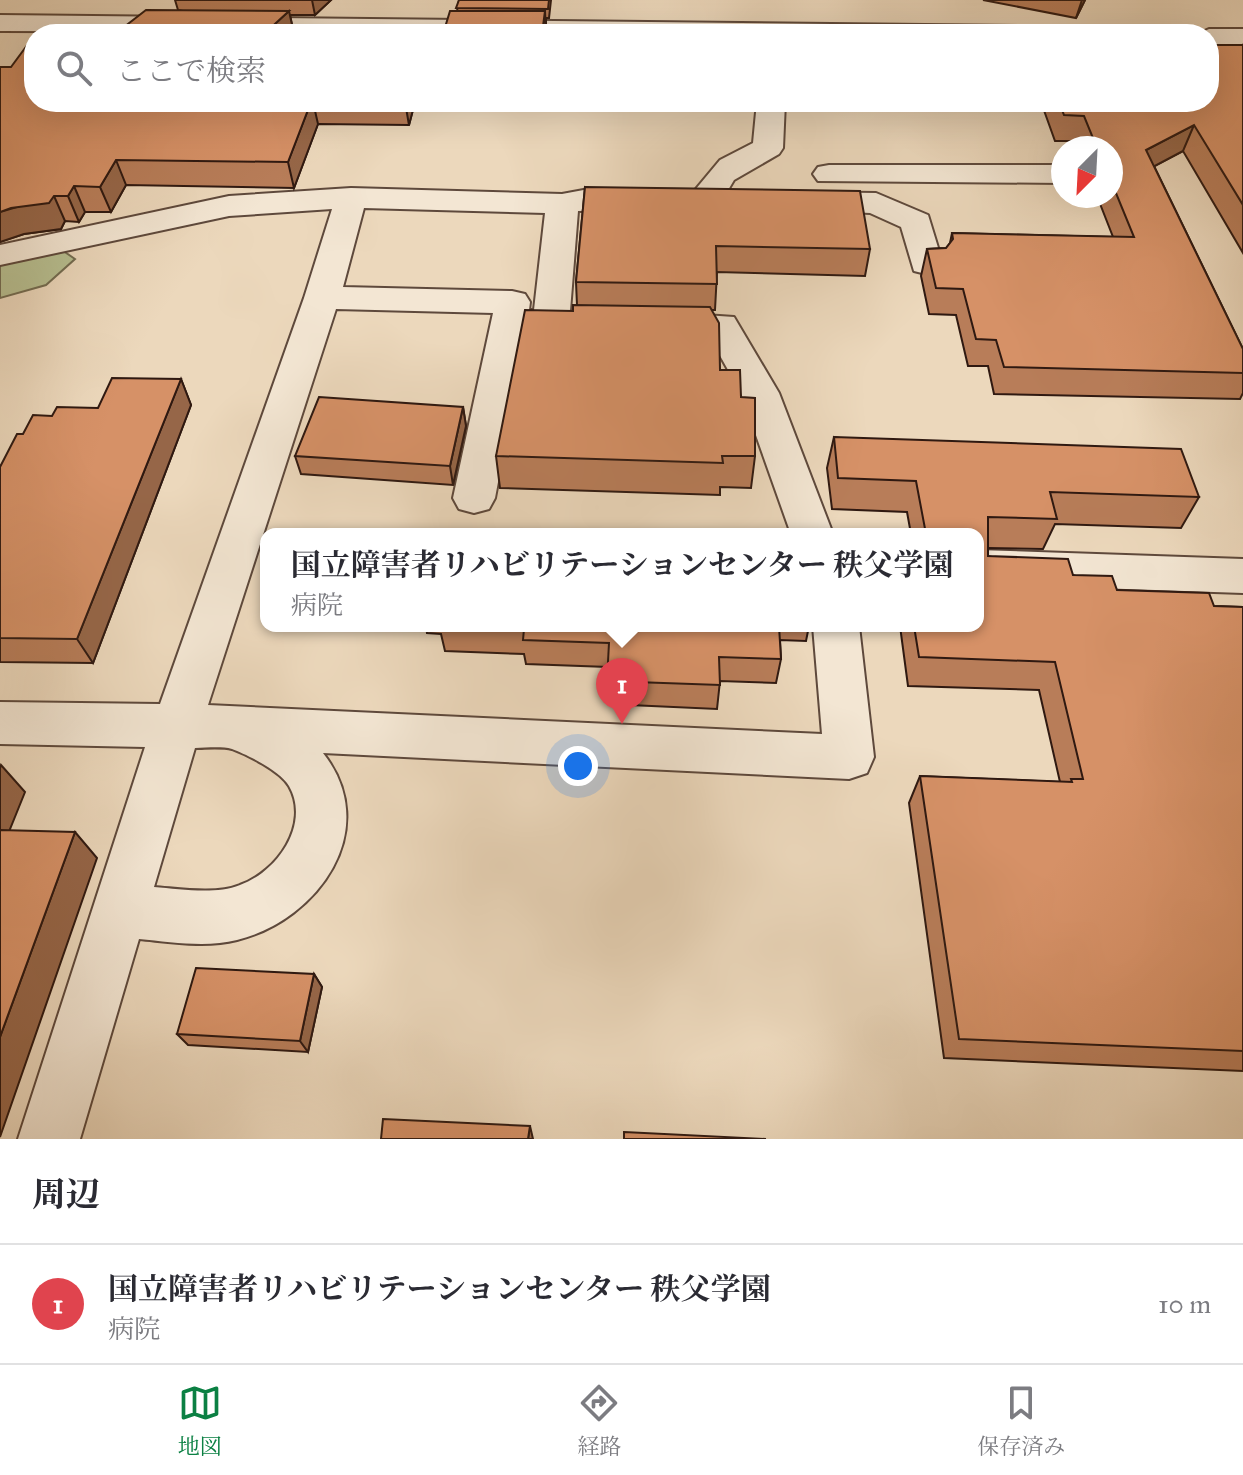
<!DOCTYPE html>
<html lang="ja">
<head>
<meta charset="utf-8">
<style>
	:root { --surface:#fff; --page:#f7f7f7; --text:#2b2b33; --muted:#7c7c81; --line:#e1e1e2; --accent:#0b8043 }
	body { margin:0; font-family:"IM FELL Great Primer","Noto Serif JP",serif; background:var(--page); color:var(--text) }
	.compass { position:absolute; left:1051px; top:136px; width:72px; height:72px; border-radius:50%; background:var(--surface); box-shadow:0 8px 32px #0002; rotate:204deg }
	.you { position:absolute; left:578px; top:766px; width:28px; height:28px; margin:-20px; border:6px solid #fff; border-radius:50%; background:#1a73e8; box-shadow:0 0 0 12px #1a73e833 }
	.badge { display:grid; place-items:center; width:52px; height:52px; border-radius:50%; background:var(--accent); color:#fff; font-size:26px; font-weight:700 }
	.pin { position:absolute; translate:-50% -66px; filter:drop-shadow(0 2px 4px #0008) }
	.pin::after { content:''; position:absolute; top:42px; width:28px; height:24px; background:inherit; clip-path:polygon(0 0,100% 0,50% 100%) }
	.popup { position:absolute; left:260px; top:528px; width:724px; height:104px; box-sizing:border-box; display:grid; place-content:center; border-radius:16px; background:var(--surface); filter:drop-shadow(0 2px 6px #0005); font-size:26px; white-space:nowrap; color:var(--muted) }
	.popup b { font-size:30px; color:var(--text) }
	.popup::after { content:''; position:absolute; left:50%; top:100%; margin-left:-16px; border:16px solid transparent; border-top-color:var(--surface) }
	.list { margin:0; padding:0; list-style:none }
	h2 { display:flex; justify-content:space-between; align-items:center; height:104px; margin:0; padding:0 32px; font-size:34px }
	h2 small { font-size:26px; font-weight:400; color:var(--muted) }
	.list li { display:grid; grid-template-columns:52px 1fr auto; gap:24px; align-items:center; box-sizing:border-box; height:120px; padding:0 32px; border-top:2px solid var(--line) }
	.list b { display:block; font-size:30px; white-space:nowrap }
	.list p { margin:0; font-size:26px; white-space:nowrap; color:var(--muted) }
	.list em { font-size:26px; font-style:normal; color:var(--muted) }
	.icon { flex:none; width:44px; height:44px; fill:none; stroke:currentColor; stroke-width:2; stroke-linecap:round; stroke-linejoin:round }
	.map { position:relative; flex:none; width:1243px; height:1139px; overflow:hidden }
	.search { position:absolute; background:var(--surface); box-shadow:0 8px 32px #0002; left:24px; right:24px; top:24px; height:88px; display:flex; align-items:center; gap:20px; box-sizing:border-box; padding:0 28px; border-radius:32px; color:var(--muted); font-size:30px }
	.sheet { height:224px; background:var(--surface) }
	nav { display:flex; justify-content:space-around; align-items:center; box-sizing:border-box; height:112px; border-top:2px solid var(--line); background:var(--surface); font-size:22px; color:var(--muted) }
	nav a { display:grid; justify-items:center; gap:4px }
	nav .on { color:var(--accent) }
	.map>svg:first-child { display:block }
</style>
</head>
<body>
<div class="map">
<svg width="1243" height="1139" viewBox="0 0 1243 1139">
	<rect width="100%" height="100%" fill="#ecd8bc"/>
	<filter id="stains"><feTurbulence type="fractalNoise" baseFrequency=".0025" numOctaves="4"/><feColorMatrix values="0 0 0 0 .2 0 0 0 0 .09 0 0 0 0 .02 0 0 0 .5 -.17"/></filter>
	<radialGradient id="worn" r=".72"><stop offset=".6" stop-color="#630" stop-opacity="0"/><stop offset="1" stop-color="#630" stop-opacity=".3"/></radialGradient>
	<path fill="#b7bf91" stroke="#736c51" stroke-width="2" d="M59,248L75,259L46,285L0,298V255Z"/>
	<g fill="none" stroke-linecap="round" stroke-linejoin="round">
		<defs>
			<g id="minor">
				<path d="M0,15L1022,26L1031,28L1035,34L0,31Z"/>
				<path d="M1209,29H1243V45H1209V34H1198Z"/>
				<path d="M757,102H785L783,148L779,154L734,180L718,207L578,211L570,311L597,315L602,323L597,331L584,334L526,333L495,498L489,509L474,513L459,509L453,498L493,313L336,309L208,705L822,734L813,626H859L874,757L867,773L849,779L323,753C383,829 318,920 237,940C206,948 171,942 139,939L80,1139H18L145,747L0,744V702L160,704L304,298L332,209L229,216L0,265V245L229,196L351,188L562,194L589,189L695,190L720,160L753,143ZM364,208L545,213L534,310H529L530,302L525,294L512,291L343,287ZM195,748C206,748 221,746 232,749C248,755 280,771 289,786C311,824 277,872 240,885C215,895 181,889 154,887Z"/>
				<path d="M829,165H1063V183L818,181L813,174L818,167Z"/>
				<path d="M801,192L876,193L928,215L943,264L938,271L926,274L914,271L901,227L870,213L790,209L785,202L790,195Z"/>
				<path d="M661,312L734,317L779,393L833,534H791L741,393L709,336L648,332L643,324L648,316Z"/>
				<path d="M978,550L1243,559V593L978,584Z"/>
			</g>
		</defs>
		<use href="#minor" stroke="#5e493c" stroke-width="4"/>
		<use href="#minor" fill="#f3e6d3" fill-rule="evenodd"/>
	</g>
	<g fill="#b87d59" stroke="#2f1911" stroke-width="2">
		<path d="M175,0H331L315,15H290L294,34L178,10Z"/>
		<path d="M459,0H551L549,18H546V34H443L457,11Z"/>
		<path d="M983,0H1085L1076,18Z"/>
		<path d="M1243,45V253L1183,151L1154,166L1243,349V393L1240,399L994,394L988,366H968L956,315L929,314L921,276L927,249L946,248L950,243L952,233L1113,237L1097,196H1111V148H1077L1075,141H1055L1041,102H1209Z"/>
		<path d="M0,67H11L34,102H415L409,125L318,124L294,188L126,185L111,212H85L79,222L65,221L61,229L24,234L0,242Z"/>
		<path d="M585,187L870,249L865,276L717,272L715,310H711L720,370L741,397L755,456L751,488L720,487V495L500,488L496,456L577,305L576,282Z"/>
		<path d="M181,379L191,405L93,663L0,662V467L23,434L52,416L98,408Z"/>
		<path d="M463,407L466,426L453,485L301,474L295,456Z"/>
		<path d="M834,437L1199,497L1181,528L1055,524L1043,549L988,548V556L1073,575L1117,590L1214,606L1243,607V1071L944,1058L909,803L920,776L1060,782L1039,690L908,686L900,626H978V534H911L907,512L832,509L827,468Z"/>
		<path d="M426,626H809L806,641L780,640L781,659L776,683L720,681L717,709L608,704V667L526,664L524,654L445,651L441,634L427,633Z"/>
		<path d="M314,974L322,987L308,1052L188,1045L177,1034Z"/>
	</g>
	<g fill="#966648" stroke="#2f1911" stroke-width="2">
		<path d="M312,0H331L315,15Z"/>
		<path d="M1082,0H1085L1076,18Z"/>
		<path d="M289,11L294,34H264Z"/>
		<path d="M545,11L546,34H542Z"/>
		<path d="M311,102H313L318,124L294,188L288,162Z"/>
		<path d="M405,102H415L409,125Z"/>
		<path d="M1194,125L1183,151L1136,176L1146,150Z"/>
		<path d="M116,160L126,185L111,212L100,187Z"/>
		<path d="M74,186L85,212L79,222L68,196Z"/>
		<path d="M54,196L65,221L61,229L24,234L0,242V212Z"/>
		<path d="M181,379L191,405L93,663L77,639Z"/>
		<path d="M463,407L466,426L453,485L450,466Z"/>
		<path d="M1,765L25,792L0,854V768Z"/>
		<path d="M75,832L97,858L0,1137V1037Z"/>
		<path d="M314,974L322,987L308,1052L300,1041Z"/>
		<path d="M530,1126L533,1139H528Z"/>
	</g>
	<g fill="#d69167" stroke="#2f1911" stroke-width="2">
		<path d="M459,0H549L548,9L456,8Z"/>
		<path d="M146,10L289,11L264,34H115Z"/>
		<path d="M450,11H545L542,34H443Z"/>
		<path d="M31,40H34V102H311L288,162L116,160L100,187L74,186L68,196H54L49,203L11,208L0,212V67H11Z"/>
		<path d="M1209,45H1243V205L1194,125L1146,150L1243,349V373L1004,367L996,340L976,339L963,289L936,288L927,249L946,248L953,239L952,233L1134,237L1111,181V148H1097L1084,116L1064,115L1059,102H1209Z"/>
		<path d="M585,187L860,191L870,249L716,246L717,284L576,282Z"/>
		<path d="M573,305L710,307L719,323L720,370H740L741,397L755,398V456H722L723,463L496,456L525,310L573,311Z"/>
		<path d="M112,378L181,379L77,639L0,638V467L17,434H23L33,415L52,416L57,407L98,408Z"/>
		<path d="M319,397L463,407L450,466L295,456Z"/>
		<path d="M834,437L1181,449L1199,497L1050,492L1057,519L988,517V556L1068,559L1073,575L1112,576L1117,590L1209,593L1214,606L1243,607V1051L959,1039L920,776L1072,782L1071,779H1083L1055,662L919,657L914,626H978V534H926L916,481L838,478Z"/>
		<path d="M440,626H779L781,659L719,657L720,685L607,681L609,643L523,640L524,629Z"/>
		<path d="M0,830L75,832L0,1037Z"/>
		<path d="M196,968L314,974L300,1041L177,1034Z"/>
		<path d="M383,1119L530,1126L528,1139H381Z"/>
		<path d="M624,1132L766,1139H624Z"/>
	</g>
	<rect width="100%" height="100%" filter="url(#stains)"/>
	<rect width="100%" height="100%" fill="url(#worn)"/>
</svg>
<svg class="compass" viewBox="-18 -18 36 36"><path d="M0-13l5 13h-10z" fill="#e53935"/><path d="M0 13l5-13h-10z" fill="#7c7c81"/></svg>
<div class="you"></div>
<div class="pin badge" style="left:622px;top:724px;background:#e0444e">1</div>
<div class="popup"><b>国立障害者リハビリテーションセンター 秩父学園</b>病院</div>
<div class="search"><svg class="icon" aria-label="search" viewBox="0 0 24 24"><circle cx="10" cy="10" r="6"/><path d="M15 15l6 6"/></svg>ここで検索</div>
</div>
<section class="sheet">
<h2>周辺<small></small></h2>
<ul class="list">
<li><span class="badge" style="background:#e0444e">1</span><div><b>国立障害者リハビリテーションセンター 秩父学園</b><p>病院</p></div><em>10 m</em></li>
</ul>
</section>
<nav>
<a class="on"><svg class="icon" aria-label="map" viewBox="0 0 24 24"><path d="M3 6l6-2 6 2 6-2v14l-6 2-6-2-6 2zM9 4v14M15 6v14"/></svg>地図</a>
<a><svg class="icon" aria-label="directions" viewBox="0 0 24 24"><path d="M12 3l9 9-9 9-9-9zM9 14v-3h6M13 9l2 2-2 2"/></svg>経路</a>
<a><svg class="icon" aria-label="saved" viewBox="0 0 24 24"><path d="M7 4h10v16l-5-4-5 4z"/></svg>保存済み</a>
</nav>
</body>
</html>
